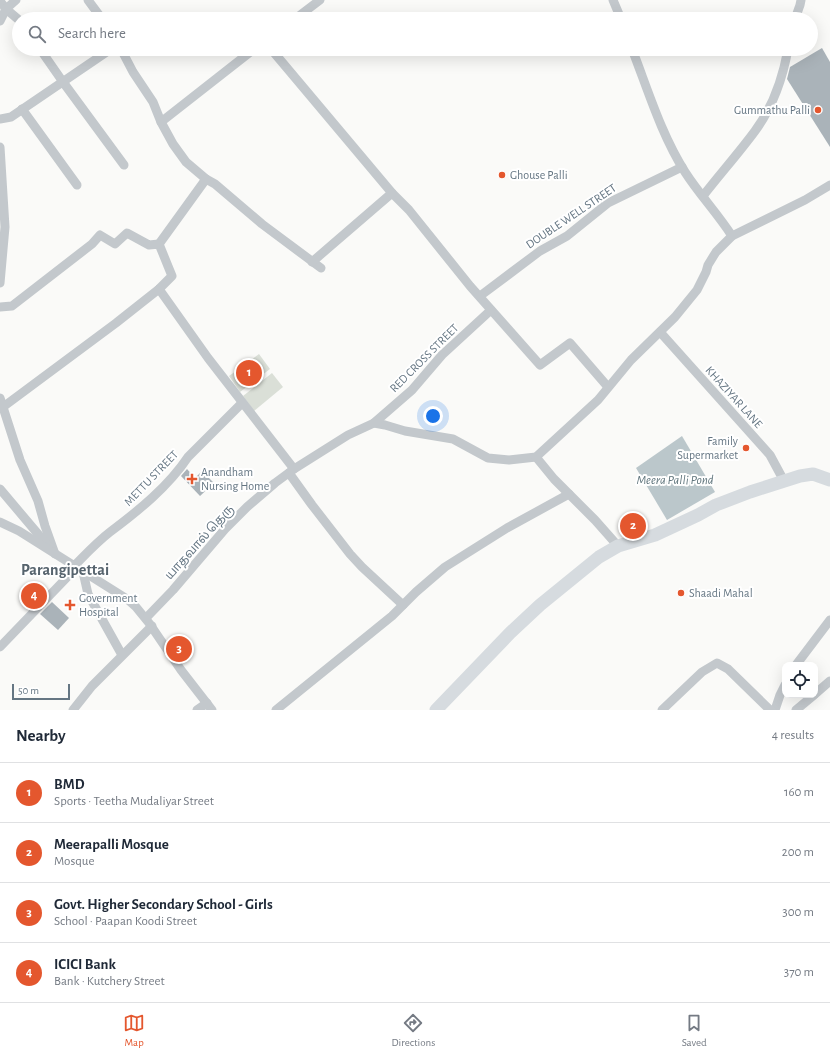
<!DOCTYPE html>
<html lang="en">
<head>
<meta charset="utf-8">
<style>
	:root { --surface:#fff; --page:#f2f2f3; --text:#1f2937; --muted:#747a83; --line:#e0e1e3; --accent:#e4572e }
	body { margin:0; font-family:"Alegreya Sans","Noto Sans Tamil",sans-serif; background:var(--page); color:var(--text) }
	.controls { position:absolute; right:12px; bottom:12px; display:grid; overflow:hidden; border-radius:8px; box-shadow:0 4px 16px #0002 }
	.controls button { width:36px; height:36px; display:grid; place-items:center; padding:0; border:0; border-bottom:1px solid var(--line); background:var(--surface); color:var(--text); font:20px sans-serif }
	.scale { position:absolute; left:12px; bottom:10px; width:58px; box-sizing:border-box; padding-left:4px; border:2px solid #657683; border-top:0; font-size:11px; line-height:14px; white-space:nowrap; color:#657683; -webkit-text-stroke:3px #fff; paint-order:stroke }
	.you { position:absolute; left:433px; top:416px; width:14px; height:14px; margin:-10px; border:3px solid #fff; border-radius:50%; background:#1a73e8; box-shadow:0 0 0 6px #1a73e833 }
	.badge { display:grid; place-items:center; width:26px; height:26px; border-radius:50%; background:var(--accent); color:#fff; font-size:13px; font-weight:700 }
	.pin { position:absolute; translate:-50% -50%; border:2px solid #fff; box-shadow:0 1px 4px #0006 }
	.list { margin:0; padding:0; list-style:none }
	h2 { display:flex; justify-content:space-between; align-items:center; height:52px; margin:0; padding:0 16px; font-size:17px }
	h2 small { font-size:13px; font-weight:400; color:var(--muted) }
	.list li { display:grid; grid-template-columns:26px 1fr auto; gap:12px; align-items:center; box-sizing:border-box; height:60px; padding:0 16px; border-top:1px solid var(--line) }
	.list b { display:block; font-size:15px; white-space:nowrap }
	.list p { margin:0; font-size:13px; white-space:nowrap; color:var(--muted) }
	.list em { font-size:13px; font-style:normal; color:var(--muted) }
	.icon { flex:none; width:22px; height:22px; fill:none; stroke:currentColor; stroke-width:2; stroke-linecap:round; stroke-linejoin:round }
	.map { position:relative; flex:none; width:830px; height:710px; overflow:hidden }
	.search { position:absolute; background:var(--surface); box-shadow:0 4px 16px #0002; left:12px; right:12px; top:12px; height:44px; display:flex; align-items:center; gap:10px; box-sizing:border-box; padding:0 14px; border-radius:22px; color:var(--muted); font-size:15px }
	.sheet { height:292px; background:var(--surface) }
	nav { display:flex; justify-content:space-around; align-items:center; box-sizing:border-box; height:56px; border-top:1px solid var(--line); background:var(--surface); font-size:11px; color:var(--muted) }
	nav a { display:grid; justify-items:center; gap:2px }
	nav .on { color:var(--accent) }
	.map>svg:first-child { display:block }
</style>
</head>
<body>
<div class="map">
<svg width="830" height="710" viewBox="0 0 830 710">
	<rect width="100%" height="100%" fill="#fafaf8"/>
	<g fill="#dadfd7">
		<path d="M259,354L270,369L240,392L229,376Z"/>
		<path d="M272,373L283,387L254,411L243,396Z"/>
	</g>
	<path fill="#bbc7cb" d="M682,436L715,492L667,520L636,468Z"/>
	<g fill="#aab3b9">
		<path d="M822,48L830,62V147L787,79L790,67Z"/>
		<path d="M187,469L195,478L202,471L214,483L200,496L181,476Z"/>
		<path d="M52,602L69,618L58,630L40,614Z"/>
	</g>
	<g fill="none" stroke-linecap="round" stroke-linejoin="round">
		<g stroke="#c3c8cc" stroke-width="9">
			<path d="M88,0L102,19"/>
			<path d="M613,0L621,19"/>
			<path d="M0,1L6,9L19,20"/>
			<path d="M295,19L320,0"/>
			<path d="M795,19L800,5L801,0"/>
			<path d="M0,21L6,9L16,0"/>
			<path d="M40,49L63,82L124,165"/>
			<path d="M121,49L133,72L153,102L161,122L173,144L186,162L206,179L215,184L262,224L321,268"/>
			<path d="M271,49L392,193L409,210L470,286L540,365L570,343L608,387"/>
			<path d="M632,49C648,90 661,134 685,172C699,194 718,214 732,236"/>
			<path d="M22,109L77,185"/>
			<path d="M0,119L11,117L111,49"/>
			<path d="M161,122L254,49"/>
			<path d="M0,147L5,227L0,283"/>
			<path d="M703,196C720,174 738,154 755,131C772,108 783,77 788,49"/>
			<path d="M159,244L206,179"/>
			<path d="M312,262L392,193"/>
			<path d="M159,289L208,358L294,469"/>
			<path d="M480,296L540,251L567,236L608,203L682,167"/>
			<path d="M0,307L12,306L92,244L100,235L115,244L127,233L149,245L159,244L172,276L159,289L116,323L3,407"/>
			<path d="M660,332L770,455L784,481"/>
			<path d="M0,398L20,460L38,501L45,526L55,554"/>
			<path d="M374,423L385,425L405,431L453,439L488,458L509,460L536,457L598,400L631,360L675,317L697,290L706,272L708,265L716,252L732,236L805,200L830,185"/>
			<path d="M536,457L554,479L595,520L618,546"/>
			<path d="M289,473L312,505L350,554L362,567L403,605"/>
			<path d="M0,489L49,547"/>
			<path d="M0,522L19,531L127,599L136,607L149,623L181,670L212,710"/>
			<path d="M74,566C85,555 97,542 110,532C138,511 168,487 188,457L242,403"/>
			<path d="M83,572L88,594L122,655"/>
			<path d="M146,618L173,590L225,529L247,507L275,483L294,469L348,435L374,423L412,390L442,355L491,310"/>
			<path d="M0,647L76,568"/>
			<path d="M796,665L830,620"/>
			<path d="M815,694L830,681"/>
			<path d="M73,710L92,686L152,626"/>
			<path d="M197,710L207,703"/>
			<path d="M276,710L392,616L416,592L445,567L507,528L569,494"/>
			<path d="M662,710L702,672L717,663L728,669L770,710"/>
			<path d="M775,710L780,695L785,685"/>
			<path d="M796,710L814,695"/>
		</g>
		<path stroke="#d6dbdf" stroke-width="13" d="M436,710L510,633L540,605L599,557L618,546L655,535L698,515L716,505L750,492L800,476L813,474L830,480"/>
	</g>
	<g fill="#e4572e" stroke="#fff" stroke-width="1.5">
		<circle cx="818" cy="110" r="4"/>
		<circle cx="502" cy="175" r="4"/>
		<circle cx="746" cy="448" r="4"/>
		<path d="M190 473h4v4h4v4h-4v4h-4v-4h-4v-4h4z"/>
		<circle cx="681" cy="593" r="4"/>
		<path d="M68 599h4v4h4v4h-4v4h-4v-4h-4v-4h4z"/>
	</g>
	<g text-anchor="middle" dominant-baseline="central" stroke-width="4" stroke-linejoin="round" paint-order="stroke">
		<g font-size="12" fill="#657683" stroke="#fff" text-anchor="start">
			<text x="810" y="110" text-anchor="end">Gummathu Palli</text>
			<text x="510" y="175">Ghouse Palli</text>
			<text x="738" y="441" text-anchor="end">Family<tspan x="738" dy="14">Supermarket</tspan></text>
			<text x="201" y="472">Anandham<tspan x="201" dy="14">Nursing Home</tspan></text>
			<text x="689" y="593">Shaadi Mahal</text>
			<text x="79" y="598">Government<tspan x="79" dy="14">Hospital</tspan></text>
		</g>
		<g font-size="12" fill="#657683" stroke="#fff">
			<text transform="translate(571 216) rotate(-34)">DOUBLE WELL STREET</text>
			<text transform="translate(424 358) rotate(-45)">RED CROSS STREET</text>
			<text transform="translate(734 397) rotate(48)">KHAZIYAR LANE</text>
			<text transform="translate(151 478) rotate(-46)">METTU STREET</text>
			<text transform="translate(199 542) rotate(-48)">யாதவால் தெரு</text>
		</g>
		<g font-size="13" font-style="italic" fill="#60757c" stroke="#fff">
			<text x="675" y="480">Meera Palli Pond</text>
		</g>
		<g font-size="16" font-weight="bold" fill="#57646e" stroke="#fff">
			<text x="65" y="570">Parangipettai</text>
		</g>
	</g>
</svg>
<div class="controls">
<button><svg class="icon" aria-label="locate" viewBox="0 0 24 24"><circle cx="12" cy="12" r="6"/><path d="M12 2v4M12 18v4M2 12h4M18 12h4"/></svg></button>
</div>
<div class="scale">50 m</div>
<div class="you"></div>
<div class="pin badge" style="left:249px;top:373px">1</div>
<div class="pin badge" style="left:633px;top:526px">2</div>
<div class="pin badge" style="left:179px;top:649px">3</div>
<div class="pin badge" style="left:34px;top:596px">4</div>
<div class="search"><svg class="icon" aria-label="search" viewBox="0 0 24 24"><circle cx="10" cy="10" r="6"/><path d="M15 15l6 6"/></svg>Search here</div>
</div>
<section class="sheet">
<h2>Nearby<small>4 results</small></h2>
<ul class="list">
<li><span class="badge">1</span><div><b>BMD</b><p>Sports · Teetha Mudaliyar Street</p></div><em>160 m</em></li>
<li><span class="badge">2</span><div><b>Meerapalli Mosque</b><p>Mosque</p></div><em>200 m</em></li>
<li><span class="badge">3</span><div><b>Govt. Higher Secondary School - Girls</b><p>School · Paapan Koodi Street</p></div><em>300 m</em></li>
<li><span class="badge">4</span><div><b>ICICI Bank</b><p>Bank · Kutchery Street</p></div><em>370 m</em></li>
</ul>
</section>
<nav>
<a class="on"><svg class="icon" aria-label="map" viewBox="0 0 24 24"><path d="M3 6l6-2 6 2 6-2v14l-6 2-6-2-6 2zM9 4v14M15 6v14"/></svg>Map</a>
<a><svg class="icon" aria-label="directions" viewBox="0 0 24 24"><path d="M12 3l9 9-9 9-9-9zM9 14v-3h6M13 9l2 2-2 2"/></svg>Directions</a>
<a><svg class="icon" aria-label="saved" viewBox="0 0 24 24"><path d="M7 4h10v16l-5-4-5 4z"/></svg>Saved</a>
</nav>
</body>
</html>
